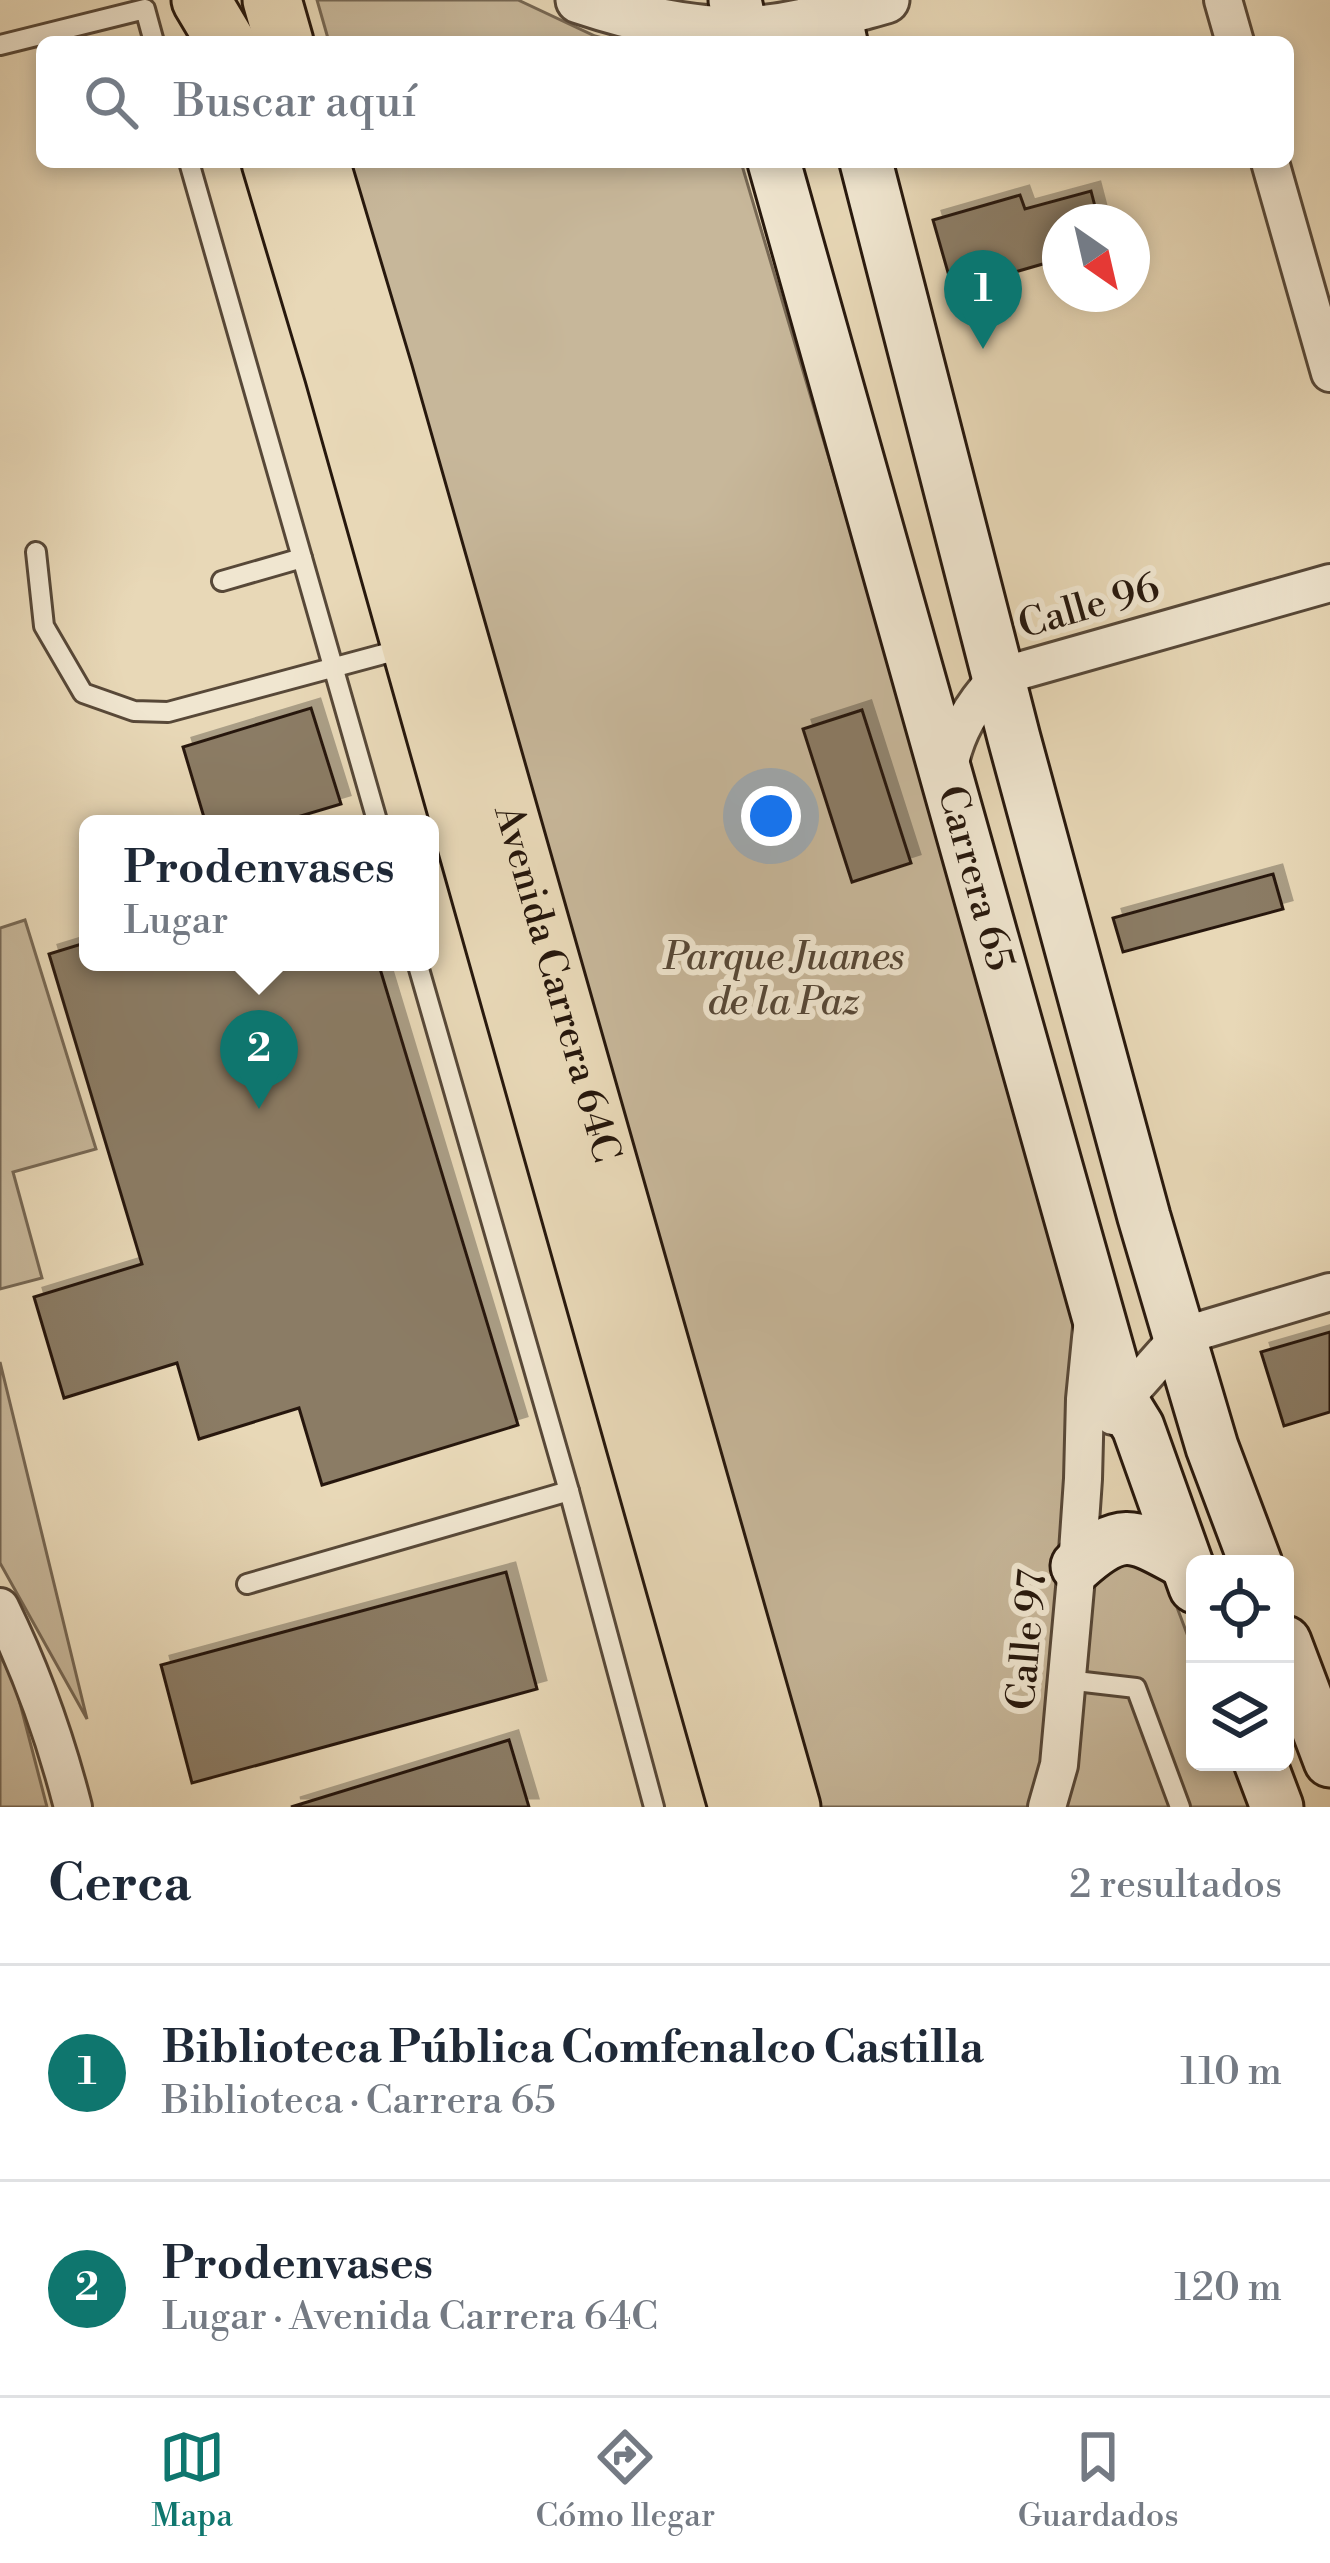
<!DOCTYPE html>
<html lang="es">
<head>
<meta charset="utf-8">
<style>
	:root { --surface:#fff; --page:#f2f2f3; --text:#1f2937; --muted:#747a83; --line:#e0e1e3; --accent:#0f766e }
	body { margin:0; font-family:"Libre Bodoni",serif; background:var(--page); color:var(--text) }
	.controls { position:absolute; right:36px; bottom:36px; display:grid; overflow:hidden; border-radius:18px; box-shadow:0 6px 18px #0003 }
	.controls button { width:108px; height:108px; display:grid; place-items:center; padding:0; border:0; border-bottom:3px solid var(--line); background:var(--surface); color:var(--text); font:60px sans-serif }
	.compass { position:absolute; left:1042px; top:204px; width:108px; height:108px; border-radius:50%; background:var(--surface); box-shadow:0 6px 18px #0003; rotate:146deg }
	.you { position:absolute; left:771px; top:816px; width:42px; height:42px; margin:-30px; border:9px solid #fff; border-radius:50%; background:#1a73e8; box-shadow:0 0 0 18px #1a73e833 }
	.badge { display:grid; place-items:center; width:78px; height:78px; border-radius:50%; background:var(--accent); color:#fff; font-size:39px; font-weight:700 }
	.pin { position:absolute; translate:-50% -99px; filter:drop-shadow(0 3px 6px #0008) }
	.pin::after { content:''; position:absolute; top:63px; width:42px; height:36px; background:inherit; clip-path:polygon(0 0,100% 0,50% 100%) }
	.popup { position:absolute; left:79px; top:815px; width:360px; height:156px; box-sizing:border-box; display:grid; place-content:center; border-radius:18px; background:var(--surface); filter:drop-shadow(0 3px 9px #0005); font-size:39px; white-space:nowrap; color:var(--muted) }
	.popup b { font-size:45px; color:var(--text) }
	.popup::after { content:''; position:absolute; left:50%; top:100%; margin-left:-24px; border:24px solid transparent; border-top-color:var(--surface) }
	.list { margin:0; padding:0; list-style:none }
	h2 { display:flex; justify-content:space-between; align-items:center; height:156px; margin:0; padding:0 48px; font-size:51px }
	h2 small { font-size:39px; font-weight:400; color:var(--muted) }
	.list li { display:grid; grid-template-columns:78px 1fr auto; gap:36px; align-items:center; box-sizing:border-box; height:216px; padding:0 48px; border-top:3px solid var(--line) }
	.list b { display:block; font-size:45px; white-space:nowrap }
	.list p { margin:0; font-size:39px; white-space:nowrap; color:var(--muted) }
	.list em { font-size:39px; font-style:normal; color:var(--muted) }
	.icon { flex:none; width:66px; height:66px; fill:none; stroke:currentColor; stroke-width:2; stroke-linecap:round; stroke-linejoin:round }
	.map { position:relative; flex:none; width:1330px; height:1807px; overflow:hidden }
	.search { position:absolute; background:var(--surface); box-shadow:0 6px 18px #0003; left:36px; right:36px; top:36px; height:132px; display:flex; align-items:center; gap:30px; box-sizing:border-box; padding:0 42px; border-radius:18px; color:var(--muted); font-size:45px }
	.sheet { height:588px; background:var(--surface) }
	nav { display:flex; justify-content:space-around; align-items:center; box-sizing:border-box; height:168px; border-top:3px solid var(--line); background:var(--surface); font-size:33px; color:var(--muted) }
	nav a { display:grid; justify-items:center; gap:6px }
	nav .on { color:var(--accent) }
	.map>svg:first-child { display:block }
</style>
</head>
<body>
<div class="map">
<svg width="1330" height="1807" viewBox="0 0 1330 1807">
	<defs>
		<filter id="shadow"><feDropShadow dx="9" dy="-9" stdDeviation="0" flood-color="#0004"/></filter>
	</defs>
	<rect width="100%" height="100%" fill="#e8d8b7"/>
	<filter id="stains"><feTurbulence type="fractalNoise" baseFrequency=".00167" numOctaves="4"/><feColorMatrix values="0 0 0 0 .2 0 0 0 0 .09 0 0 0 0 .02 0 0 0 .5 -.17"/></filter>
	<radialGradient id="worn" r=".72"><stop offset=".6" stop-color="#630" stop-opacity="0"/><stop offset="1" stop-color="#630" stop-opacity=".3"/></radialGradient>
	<g fill="#c7b79a" stroke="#776854" stroke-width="3">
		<path d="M317,0H518L595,36L617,42H329Z"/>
		<path d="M338,162H741L970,933L1074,1324L1065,1552L1158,1557L1195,1655V1762H1235L1252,1807H813Z"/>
		<path d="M25,920L96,1149L13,1172L42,1278L0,1289V928Z"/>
		<path d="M0,1362L87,1719L0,1563Z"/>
		<path d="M0,1655L15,1684L47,1807H0Z"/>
	</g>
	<g fill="#8b7c65" stroke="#27180d" stroke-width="3" filter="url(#shadow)">
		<path d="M1091,191L1099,222H1060V259L953,290L933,220L1020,195L1025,209Z"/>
		<path d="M311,708L341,804L274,824H206L183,747Z"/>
		<path d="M862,710L911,863L852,882L803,729Z"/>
		<path d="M1273,874L1283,909L1123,952L1113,918Z"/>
		<path d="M88,942V962H378L518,1425L322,1485L299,1408L199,1439L177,1363L64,1398L34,1297L142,1264L49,954Z"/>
		<path d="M1330,1332V1412L1284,1426L1261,1352Z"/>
		<path d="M506,1572L537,1689L192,1783L161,1665Z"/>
		<path d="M509,1740L529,1807H291Z"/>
	</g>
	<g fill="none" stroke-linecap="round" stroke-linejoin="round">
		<defs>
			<g id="service">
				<path d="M0,45L145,9L154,42"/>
				<path d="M189,162L378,824"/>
				<path d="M36,552L44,626L83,693L134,711L168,712L406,648"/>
				<path d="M222,581L302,558"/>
				<path d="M417,962L569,1491L654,1807"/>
				<path d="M247,1584L569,1491"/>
				<path d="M1067,1680L1136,1688L1180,1807"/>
			</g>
			<g id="minor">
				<path d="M1223,0L1235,42"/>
				<path d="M1270,162L1330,373"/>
				<path d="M948,773C954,734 972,705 998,677L1330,583"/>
				<path d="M1113,1416L1122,1401L1179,1337L1330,1292"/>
				<path d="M0,1607C32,1672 55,1737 73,1807"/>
				<path d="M1047,1807L1059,1765L1077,1566L1083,1479L1085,1399L1092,1328"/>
			</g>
			<path id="tertiary" d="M579,0C630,17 683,30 737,30C787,30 839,13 886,0"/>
			<g id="secondary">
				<path d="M735,0L744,42"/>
				<path d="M832,0L841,42"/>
				<path id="s1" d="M774,162L1122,1401L1138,1427L1195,1587"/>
				<path d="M866,162L1014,738L1144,1217L1212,1447L1256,1564"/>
				<path d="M1077,1566C1124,1524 1135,1536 1186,1563"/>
				<path d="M1285,1642L1330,1761"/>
				<path d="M1260,1762L1277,1807"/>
			</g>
			<g id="primary">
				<path d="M201,0L226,42"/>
				<path d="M272,0L284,42"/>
				<path d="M271,162L334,373L738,1807"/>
				<path id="s2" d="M320,162L383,373L791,1807"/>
			</g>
		</defs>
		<use href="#service" stroke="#574838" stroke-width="24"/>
		<use href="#minor" stroke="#574838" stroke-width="42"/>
		<use href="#tertiary" stroke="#574838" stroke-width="51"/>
		<use href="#secondary" stroke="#27180d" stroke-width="57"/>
		<use href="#primary" stroke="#27180d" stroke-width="63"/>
		<use href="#service" stroke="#f0e6d0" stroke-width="18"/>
		<use href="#minor" stroke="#f0e6d0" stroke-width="36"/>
		<use href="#tertiary" stroke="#f0e6d0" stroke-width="45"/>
		<use href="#secondary" stroke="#f0e6d0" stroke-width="51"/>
		<use href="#primary" stroke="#e8d8b7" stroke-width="57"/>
	</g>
	<g text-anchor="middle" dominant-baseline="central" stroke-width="12" stroke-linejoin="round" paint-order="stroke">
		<g font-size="39" fill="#27180d" stroke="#f0e6d0">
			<text transform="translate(1089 607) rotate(-16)">Calle 96</text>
			<text stroke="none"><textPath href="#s1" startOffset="744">Carrera 65</textPath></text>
			<text stroke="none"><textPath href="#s2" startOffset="855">Avenida Carrera 64C</textPath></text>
			<text transform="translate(1028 1640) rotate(-85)">Calle 97</text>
		</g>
		<g font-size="39" font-style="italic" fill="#574837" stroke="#f0e6d0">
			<text x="784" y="957">Parque Juanes<tspan x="784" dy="45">de la Paz</tspan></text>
		</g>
	</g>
	<rect width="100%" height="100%" filter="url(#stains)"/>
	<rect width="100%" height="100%" fill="url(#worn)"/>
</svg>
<div class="controls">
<button><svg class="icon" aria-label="locate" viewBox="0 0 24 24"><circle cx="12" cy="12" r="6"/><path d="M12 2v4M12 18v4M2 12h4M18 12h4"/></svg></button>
<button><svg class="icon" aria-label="layers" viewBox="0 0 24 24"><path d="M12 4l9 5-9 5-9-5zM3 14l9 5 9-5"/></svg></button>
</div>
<svg class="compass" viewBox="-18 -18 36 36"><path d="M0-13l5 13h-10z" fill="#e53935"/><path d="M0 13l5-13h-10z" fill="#747a83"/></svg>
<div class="you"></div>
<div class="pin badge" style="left:983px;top:349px">1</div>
<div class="pin badge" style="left:259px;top:1109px">2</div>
<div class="popup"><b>Prodenvases</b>Lugar</div>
<div class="search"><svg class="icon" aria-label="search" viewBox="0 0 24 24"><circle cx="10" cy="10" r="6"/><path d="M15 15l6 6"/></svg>Buscar aquí</div>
</div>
<section class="sheet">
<h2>Cerca<small>2 resultados</small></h2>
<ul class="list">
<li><span class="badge">1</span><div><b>Biblioteca Pública Comfenalco Castilla</b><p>Biblioteca · Carrera 65</p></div><em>110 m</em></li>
<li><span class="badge">2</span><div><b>Prodenvases</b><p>Lugar · Avenida Carrera 64C</p></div><em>120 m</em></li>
</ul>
</section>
<nav>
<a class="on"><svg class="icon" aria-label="map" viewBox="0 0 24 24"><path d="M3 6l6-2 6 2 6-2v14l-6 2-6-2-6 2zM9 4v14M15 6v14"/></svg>Mapa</a>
<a><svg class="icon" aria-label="directions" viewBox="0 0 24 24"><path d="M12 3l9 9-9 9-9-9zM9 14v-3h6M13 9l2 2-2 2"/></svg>Cómo llegar</a>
<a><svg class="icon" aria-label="saved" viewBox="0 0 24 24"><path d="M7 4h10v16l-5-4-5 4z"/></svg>Guardados</a>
</nav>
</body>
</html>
